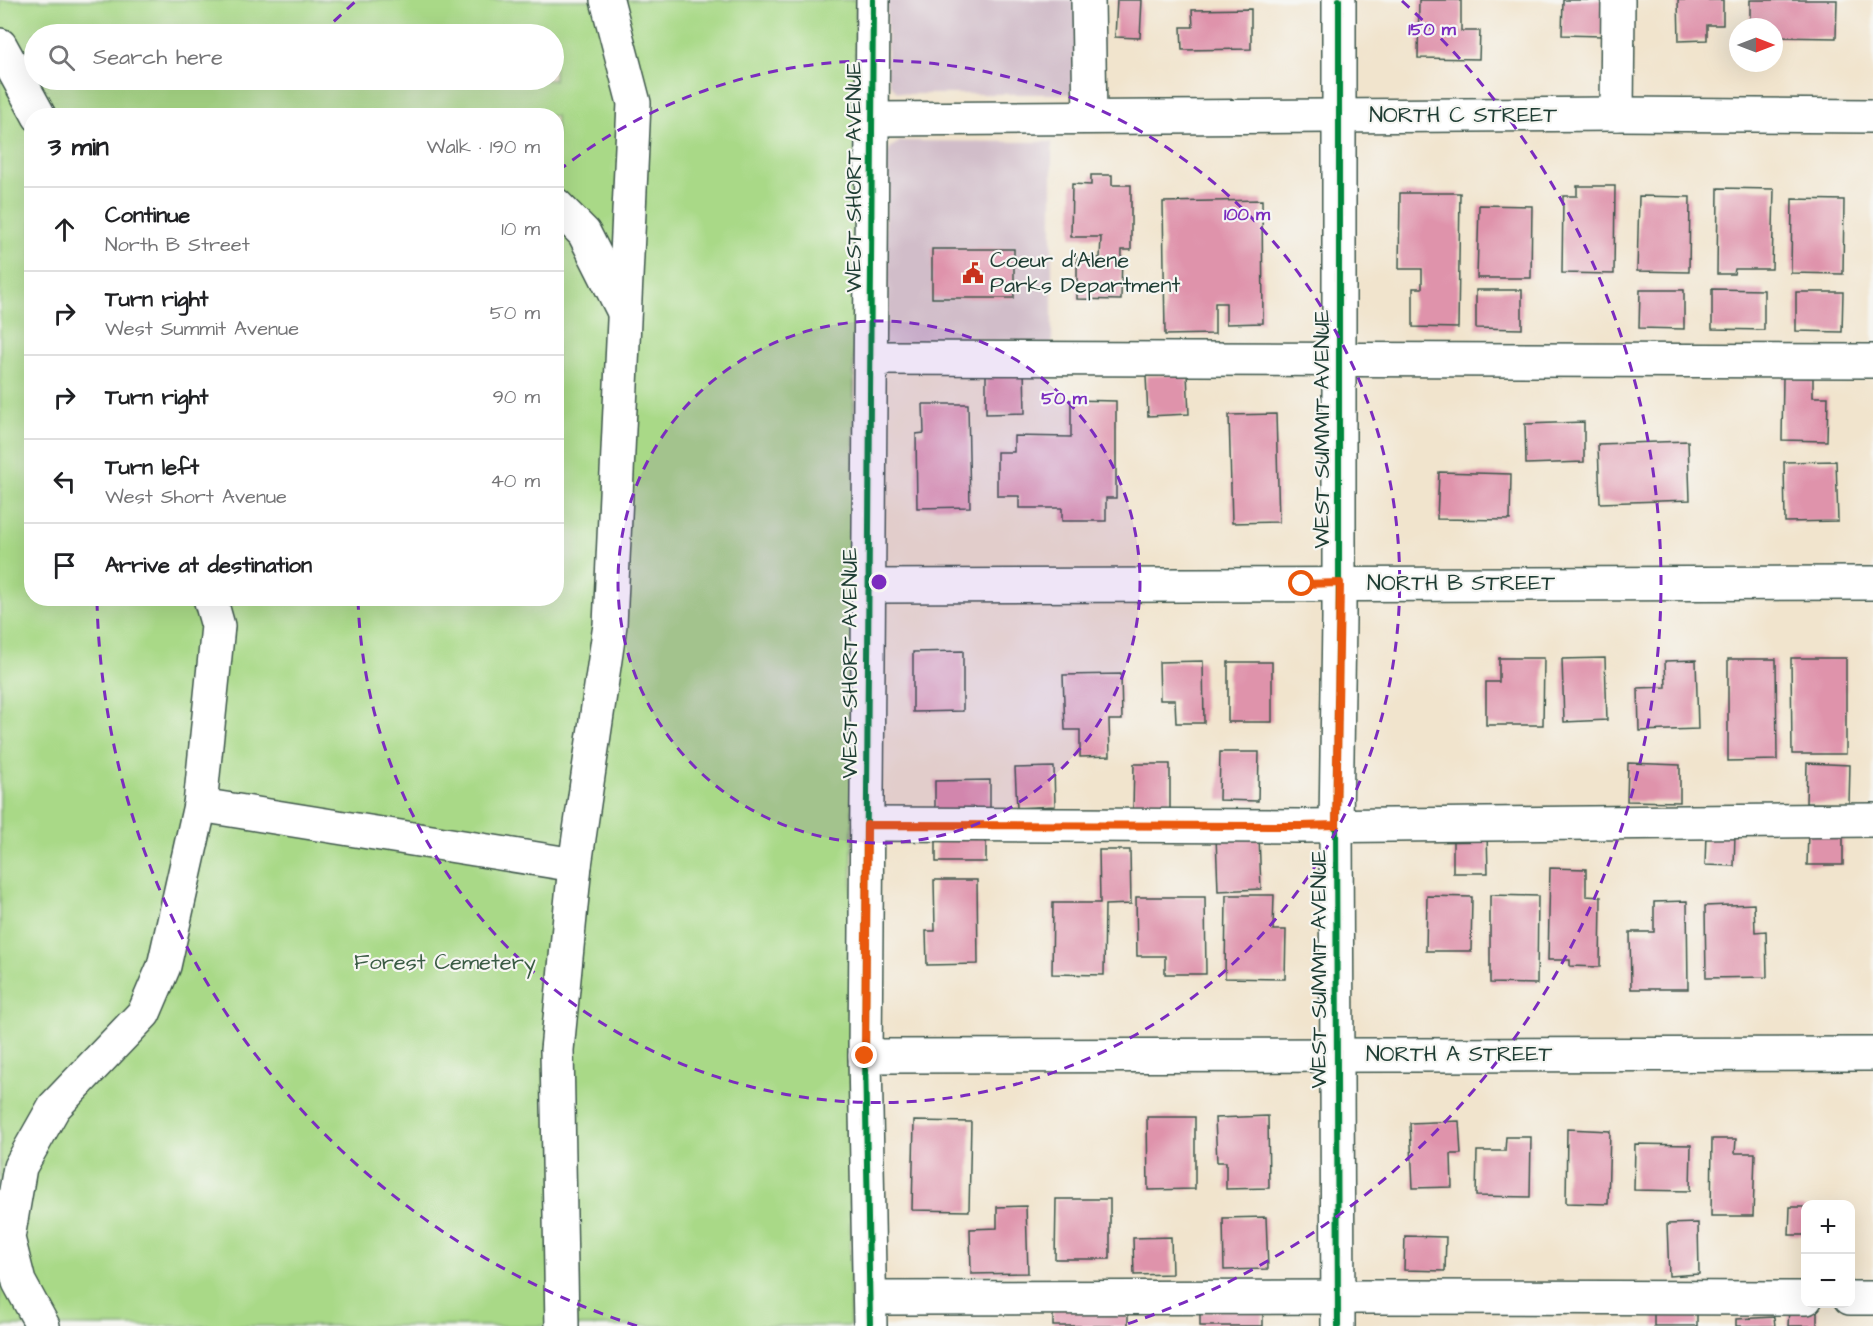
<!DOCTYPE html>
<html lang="en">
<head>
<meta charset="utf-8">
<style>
	:root { --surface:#fff; --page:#f6f6f6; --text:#202124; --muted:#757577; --line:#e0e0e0 }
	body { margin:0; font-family:"Architects Daughter",sans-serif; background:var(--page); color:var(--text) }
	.controls { position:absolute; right:18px; bottom:18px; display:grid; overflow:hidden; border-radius:12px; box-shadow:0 6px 24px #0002 }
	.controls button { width:54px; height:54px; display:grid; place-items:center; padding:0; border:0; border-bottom:2px solid var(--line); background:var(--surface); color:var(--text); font:30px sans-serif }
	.compass { position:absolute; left:1729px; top:18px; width:54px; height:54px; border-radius:50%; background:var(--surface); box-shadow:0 6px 24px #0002; rotate:90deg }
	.stop { position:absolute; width:18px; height:18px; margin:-14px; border:4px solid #ea580c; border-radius:50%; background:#fff }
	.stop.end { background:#ea580c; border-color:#fff; box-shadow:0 2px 6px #0008 }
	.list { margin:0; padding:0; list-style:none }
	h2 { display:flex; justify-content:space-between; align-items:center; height:78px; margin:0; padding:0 24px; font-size:26px }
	h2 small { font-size:20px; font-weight:400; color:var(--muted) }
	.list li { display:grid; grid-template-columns:39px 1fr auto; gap:18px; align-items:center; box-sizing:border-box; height:84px; padding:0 24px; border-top:2px solid var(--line) }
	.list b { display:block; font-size:22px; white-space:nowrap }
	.list p { margin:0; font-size:20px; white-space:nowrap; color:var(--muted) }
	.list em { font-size:20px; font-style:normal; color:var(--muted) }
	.icon { flex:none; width:33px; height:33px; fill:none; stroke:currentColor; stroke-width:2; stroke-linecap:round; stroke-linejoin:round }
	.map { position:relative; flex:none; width:1873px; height:1326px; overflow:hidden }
	.search { position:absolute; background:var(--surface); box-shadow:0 6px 24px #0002; left:24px; top:24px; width:540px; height:66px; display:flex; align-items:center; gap:15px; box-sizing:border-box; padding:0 21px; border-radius:33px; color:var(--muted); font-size:22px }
	.panel { position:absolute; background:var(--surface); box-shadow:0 6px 24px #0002; left:24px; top:108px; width:540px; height:498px; border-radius:24px }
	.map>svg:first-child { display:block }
</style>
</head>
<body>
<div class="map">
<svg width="1873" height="1326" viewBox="0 0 1873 1326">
	<rect width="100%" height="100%" fill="#f6f6f2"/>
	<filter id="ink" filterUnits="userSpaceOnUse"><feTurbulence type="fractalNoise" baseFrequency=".0167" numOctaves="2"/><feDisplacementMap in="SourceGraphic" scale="12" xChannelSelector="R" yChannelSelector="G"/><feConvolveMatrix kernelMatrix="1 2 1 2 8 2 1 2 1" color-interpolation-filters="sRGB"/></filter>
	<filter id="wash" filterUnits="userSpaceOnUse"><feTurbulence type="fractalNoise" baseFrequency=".008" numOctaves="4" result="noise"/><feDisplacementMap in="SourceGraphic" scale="24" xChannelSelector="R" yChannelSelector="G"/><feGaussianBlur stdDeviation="1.35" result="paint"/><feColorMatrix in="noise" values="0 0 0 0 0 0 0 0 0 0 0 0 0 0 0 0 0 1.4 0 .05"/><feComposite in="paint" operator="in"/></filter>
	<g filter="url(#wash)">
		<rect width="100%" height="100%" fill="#f1e4cd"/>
		<g fill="#d1bdc9">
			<path d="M887,0H1102L1103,94H908L897,92L890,84L887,73Z"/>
			<path d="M901,141L1052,142V367L884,365L886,156L891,147Z"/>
		</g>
		<path fill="#a9d987" stroke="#648b5e" stroke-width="1.5" fill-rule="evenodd" d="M0,0H856L850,1326H0ZM34,34H554V80H34ZM32,116H556V598H32Z"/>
		<g id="blocks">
			<g fill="#df93ab">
				<path d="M1117,0H1142L1140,38L1115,37Z"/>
				<path d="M1419,0H1461V31H1480L1479,59L1418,58Z"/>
				<path d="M1563,0H1603L1602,36L1562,35Z"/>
				<path d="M1678,0H1723V25H1707V40L1679,41Z"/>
				<path d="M1750,0H1837L1836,38L1774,37V27H1750Z"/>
				<path d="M1251,9V49L1182,50L1181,27H1193L1192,10Z"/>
				<path d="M1091,175H1112V185H1131V250H1122L1121,300L1077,299V258H1100L1101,237H1071L1072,184L1091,185Z"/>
				<path d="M1577,186H1615L1614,274L1562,273L1563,196H1577Z"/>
				<path d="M1718,188L1774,189L1772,269H1735L1734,274H1717Z"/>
				<path d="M1400,193H1460L1458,328L1413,327V288H1422V269H1399Z"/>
				<path d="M1639,196L1690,197L1689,272L1637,271Z"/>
				<path d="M1792,199L1844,200L1843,274L1791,273Z"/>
				<path d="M1262,200L1263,323L1226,324V303H1215V334L1165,335L1163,202Z"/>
				<path d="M1479,205L1532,206L1531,278H1477Z"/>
				<rect x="932" y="249" width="82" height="49"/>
				<path d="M1712,289L1764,290V330L1712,329Z"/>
				<path d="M1476,290H1522V329L1476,328Z"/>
				<path d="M1640,290H1684V329L1639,328Z"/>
				<path d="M1796,292H1843L1842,332L1796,331Z"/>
				<path d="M986,368H1024L1025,413L986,414Z"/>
				<path d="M1187,374L1189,414L1148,416L1146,376Z"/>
				<path d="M1783,377L1813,378V397H1828L1827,441L1782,440Z"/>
				<path d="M1071,400L1116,401V498H1106V521H1062V508H1019V496H997V452H1014V436L1071,437Z"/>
				<path d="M923,404H968L970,507L917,508L916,434L924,433Z"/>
				<path d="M1276,414L1279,522L1232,523L1229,415Z"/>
				<path d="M1584,422V462L1526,464L1525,424Z"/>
				<path d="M1688,441L1690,500L1600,503L1598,444Z"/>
				<path d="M1836,461L1838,521L1785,522L1784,462Z"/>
				<path d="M1439,472L1511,474L1510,520L1437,519Z"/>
				<path d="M963,651V711L913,712V652Z"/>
				<path d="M1499,658H1544L1543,725H1486V682H1499Z"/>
				<path d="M1605,658L1607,720L1564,722L1562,659Z"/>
				<path d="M1791,658H1846V754H1792Z"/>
				<path d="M1728,659H1776L1777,760L1728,761Z"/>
				<path d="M1696,660L1698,729L1639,731L1638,688L1666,687L1665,661Z"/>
				<path d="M1203,661L1204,723H1176L1175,700H1160L1159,662Z"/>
				<rect x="1228" y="662" width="44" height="60"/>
				<path d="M1121,674L1122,720H1109L1110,756L1080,757V730H1065L1063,675Z"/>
				<path d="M1220,752H1259L1258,801L1219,800Z"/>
				<path d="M1628,763L1680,765V802L1627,801Z"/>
				<path d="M1807,763L1850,765L1849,804L1806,803Z"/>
				<path d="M1134,764H1170V809H1133Z"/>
				<path d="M1054,767L1055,806L1017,808L1015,768Z"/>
				<path d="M990,780V810L935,811V781Z"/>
				<path d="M1808,831L1843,832V865H1807Z"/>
				<path d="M986,832V862H936V833Z"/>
				<path d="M1487,833L1488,873H1453V834Z"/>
				<path d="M1706,833L1735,835L1734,866L1705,865Z"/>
				<path d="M1259,835L1261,889L1218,891L1216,836Z"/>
				<path d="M1099,850H1130L1131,904L1105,905L1104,975L1052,974L1053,903H1100Z"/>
				<path d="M1550,868L1586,869V896L1601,897L1600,967L1570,966V960H1548Z"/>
				<path d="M934,880H977L978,964L927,965L926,931H935Z"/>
				<path d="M1226,895H1274L1273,930H1286L1285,979L1225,978Z"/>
				<path d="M1490,895L1538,896L1537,984L1490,983Z"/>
				<path d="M1427,896L1472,897L1471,951H1426Z"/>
				<path d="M1136,897H1205L1206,974H1165V956H1137Z"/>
				<path d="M1687,901L1688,989H1631L1630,932H1654V902Z"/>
				<path d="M1754,904L1755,932L1766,931L1767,977L1706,978L1705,906Z"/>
				<path d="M1268,1116L1269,1188L1226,1189V1162H1217L1215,1118Z"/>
				<path d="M1147,1117H1195V1189L1148,1190Z"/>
				<path d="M914,1121L971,1122L969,1211L912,1210Z"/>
				<path d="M1459,1121L1461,1154H1451L1452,1187L1413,1188L1410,1123Z"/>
				<path d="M1567,1129L1610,1131L1608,1204L1566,1203Z"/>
				<path d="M1506,1137H1531L1530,1197L1476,1196L1477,1151H1505Z"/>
				<path d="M1712,1139H1736L1735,1153H1755L1753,1216H1711Z"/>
				<path d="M1635,1144L1691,1145L1690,1191L1634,1190Z"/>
				<path d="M1056,1199H1110V1259H1055Z"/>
				<path d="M1026,1206L1028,1273L971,1274L970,1229L997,1228V1207Z"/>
				<path d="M1790,1207H1806V1235H1789Z"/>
				<path d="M1266,1217L1268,1269L1224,1270L1223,1218Z"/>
				<path d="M1698,1223L1699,1274L1669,1276L1667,1224Z"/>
				<path d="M1405,1236L1446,1237L1445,1271L1404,1270Z"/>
				<path d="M1171,1237L1172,1274L1134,1275L1133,1238Z"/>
				<rect x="1053" y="1302" width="75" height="24"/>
				<path d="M1263,1303V1326H1200V1313Z"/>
				<rect x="1654" y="1303" width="43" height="23"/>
				<path d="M1789,1310L1817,1311V1326H1788Z"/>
				<path d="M1774,1317L1775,1326H1736V1319Z"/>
			</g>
		</g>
	</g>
	<g filter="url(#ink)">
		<use href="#blocks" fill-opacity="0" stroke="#3e564b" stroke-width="1.5"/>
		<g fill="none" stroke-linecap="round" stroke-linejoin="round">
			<defs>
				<g id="minor">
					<path d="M1088,0L1090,117"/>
					<path d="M0,45L39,116"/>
					<path d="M1617,114L1618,0"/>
					<path d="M873,119L1617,114L1873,116"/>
					<path d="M556,205L584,233L624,312"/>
					<path d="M871,358L1873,361"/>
					<path d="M868,586L1873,583"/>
					<path d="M200,805L575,865"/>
					<path d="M867,824L1301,826L1873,820"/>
					<path d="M865,1056L1873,1054"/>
					<path d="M870,1298L1372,1297L1806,1298"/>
					<path d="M1850,1298H1873"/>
					<path d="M43,1326L19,1282L8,1238L20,1167L54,1107L144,1013L164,966L200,805L218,626L210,598"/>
					<path d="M562,1326L557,1050L575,865L610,625L634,103L607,0"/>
					<path d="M870,1326L865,1056L873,0"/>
					<path d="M1338,1326L1336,825L1339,619V0"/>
				</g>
			</defs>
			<use href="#minor" stroke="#3e564b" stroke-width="36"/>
			<use href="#minor" stroke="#fff" stroke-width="33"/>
			<defs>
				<g id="cycleway">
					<path d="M870,1326L865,1056L873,0"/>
					<path d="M1338,1326L1336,825L1339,619V0"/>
				</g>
			</defs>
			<use href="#cycleway" stroke="#f6f6f2" stroke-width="10"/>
			<use href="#cycleway" stroke="#00873e" stroke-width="6"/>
		</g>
	</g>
	<g fill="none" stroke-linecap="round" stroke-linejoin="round" filter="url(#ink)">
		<path stroke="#ea580c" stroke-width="8" d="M865,1056L867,825L1301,826L1336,825L1340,583L1302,584"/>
	</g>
	<circle cx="879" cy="582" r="261" fill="#7b2cbf" fill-opacity=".12"/>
	<g fill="none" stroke="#7b2cbf" stroke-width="3" stroke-dasharray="10 8">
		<circle cx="879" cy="582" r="261"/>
		<path d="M558 171A521 521 0 1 1 358 600"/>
		<path d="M637 1326A782 782 0 0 1 97 602M321 34A782 782 0 0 1 356 1M1402 1A782 782 0 0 1 1121 1326"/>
	</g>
	<defs>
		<symbol id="civic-bare" viewBox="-9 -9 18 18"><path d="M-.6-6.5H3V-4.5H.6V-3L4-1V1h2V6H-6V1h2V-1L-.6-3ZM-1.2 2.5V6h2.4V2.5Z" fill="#c8321e" stroke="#f6f6f2" stroke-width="2.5" paint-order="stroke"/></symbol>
	</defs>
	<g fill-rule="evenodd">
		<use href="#civic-bare" x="958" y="258" width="30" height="30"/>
	</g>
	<g text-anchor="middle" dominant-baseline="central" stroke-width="4.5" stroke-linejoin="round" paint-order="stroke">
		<g font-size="22" fill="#1f3d34" stroke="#f6f6f2">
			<text x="1463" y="115">NORTH C STREET</text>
			<text transform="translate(854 177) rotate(-90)">WEST SHORT AVENUE</text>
			<text transform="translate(1322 429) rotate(-90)">WEST SUMMIT AVENUE</text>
			<text x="1461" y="583">NORTH B STREET</text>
			<text transform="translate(850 663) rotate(-90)">WEST SHORT AVENUE</text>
			<text transform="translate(1319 969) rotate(-90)">WEST SUMMIT AVENUE</text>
			<text x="1459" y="1054">NORTH A STREET</text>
		</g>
		<g font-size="22" fill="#1f3d34" stroke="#f6f6f2" text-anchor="start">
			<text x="990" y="260">Coeur d'Alene<tspan x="990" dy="25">Parks Department</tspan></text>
		</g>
		<g font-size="22" fill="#3b5c45" stroke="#f6f6f2">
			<text x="445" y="962">Forest Cemetery</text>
		</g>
	</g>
	<circle cx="879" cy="582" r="9" fill="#7b2cbf" stroke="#f6f6f2" stroke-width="3"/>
	<g font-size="18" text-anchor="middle" font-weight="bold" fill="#7b2cbf" stroke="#f6f6f2" stroke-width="4.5" stroke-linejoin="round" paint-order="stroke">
		<text x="1432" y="35">150 m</text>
		<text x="1247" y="220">100 m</text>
		<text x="1064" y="404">50 m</text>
	</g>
</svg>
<div class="controls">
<button>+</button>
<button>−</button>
</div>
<svg class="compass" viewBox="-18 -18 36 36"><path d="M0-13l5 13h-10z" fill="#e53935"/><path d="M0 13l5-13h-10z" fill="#757577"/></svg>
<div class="stop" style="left:1302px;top:584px"></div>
<div class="stop end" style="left:865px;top:1056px"></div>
<div class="search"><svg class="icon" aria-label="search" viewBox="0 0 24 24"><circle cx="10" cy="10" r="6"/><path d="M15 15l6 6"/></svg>Search here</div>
<section class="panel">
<h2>3 min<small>Walk · 190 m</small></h2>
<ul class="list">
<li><svg class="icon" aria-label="ahead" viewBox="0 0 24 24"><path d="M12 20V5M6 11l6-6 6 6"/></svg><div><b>Continue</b><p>North B Street</p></div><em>10 m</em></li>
<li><svg class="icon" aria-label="right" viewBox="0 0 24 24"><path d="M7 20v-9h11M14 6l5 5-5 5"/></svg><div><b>Turn right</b><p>West Summit Avenue</p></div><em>50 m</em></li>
<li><svg class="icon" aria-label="right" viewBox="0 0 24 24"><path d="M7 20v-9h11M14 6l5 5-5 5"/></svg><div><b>Turn right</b></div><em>90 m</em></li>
<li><svg class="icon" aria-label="left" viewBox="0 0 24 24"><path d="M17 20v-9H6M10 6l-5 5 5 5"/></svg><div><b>Turn left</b><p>West Short Avenue</p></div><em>40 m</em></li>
<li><svg class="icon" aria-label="arrive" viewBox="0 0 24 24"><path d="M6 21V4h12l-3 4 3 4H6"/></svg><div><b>Arrive at destination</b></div></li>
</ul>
</section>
</div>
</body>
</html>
